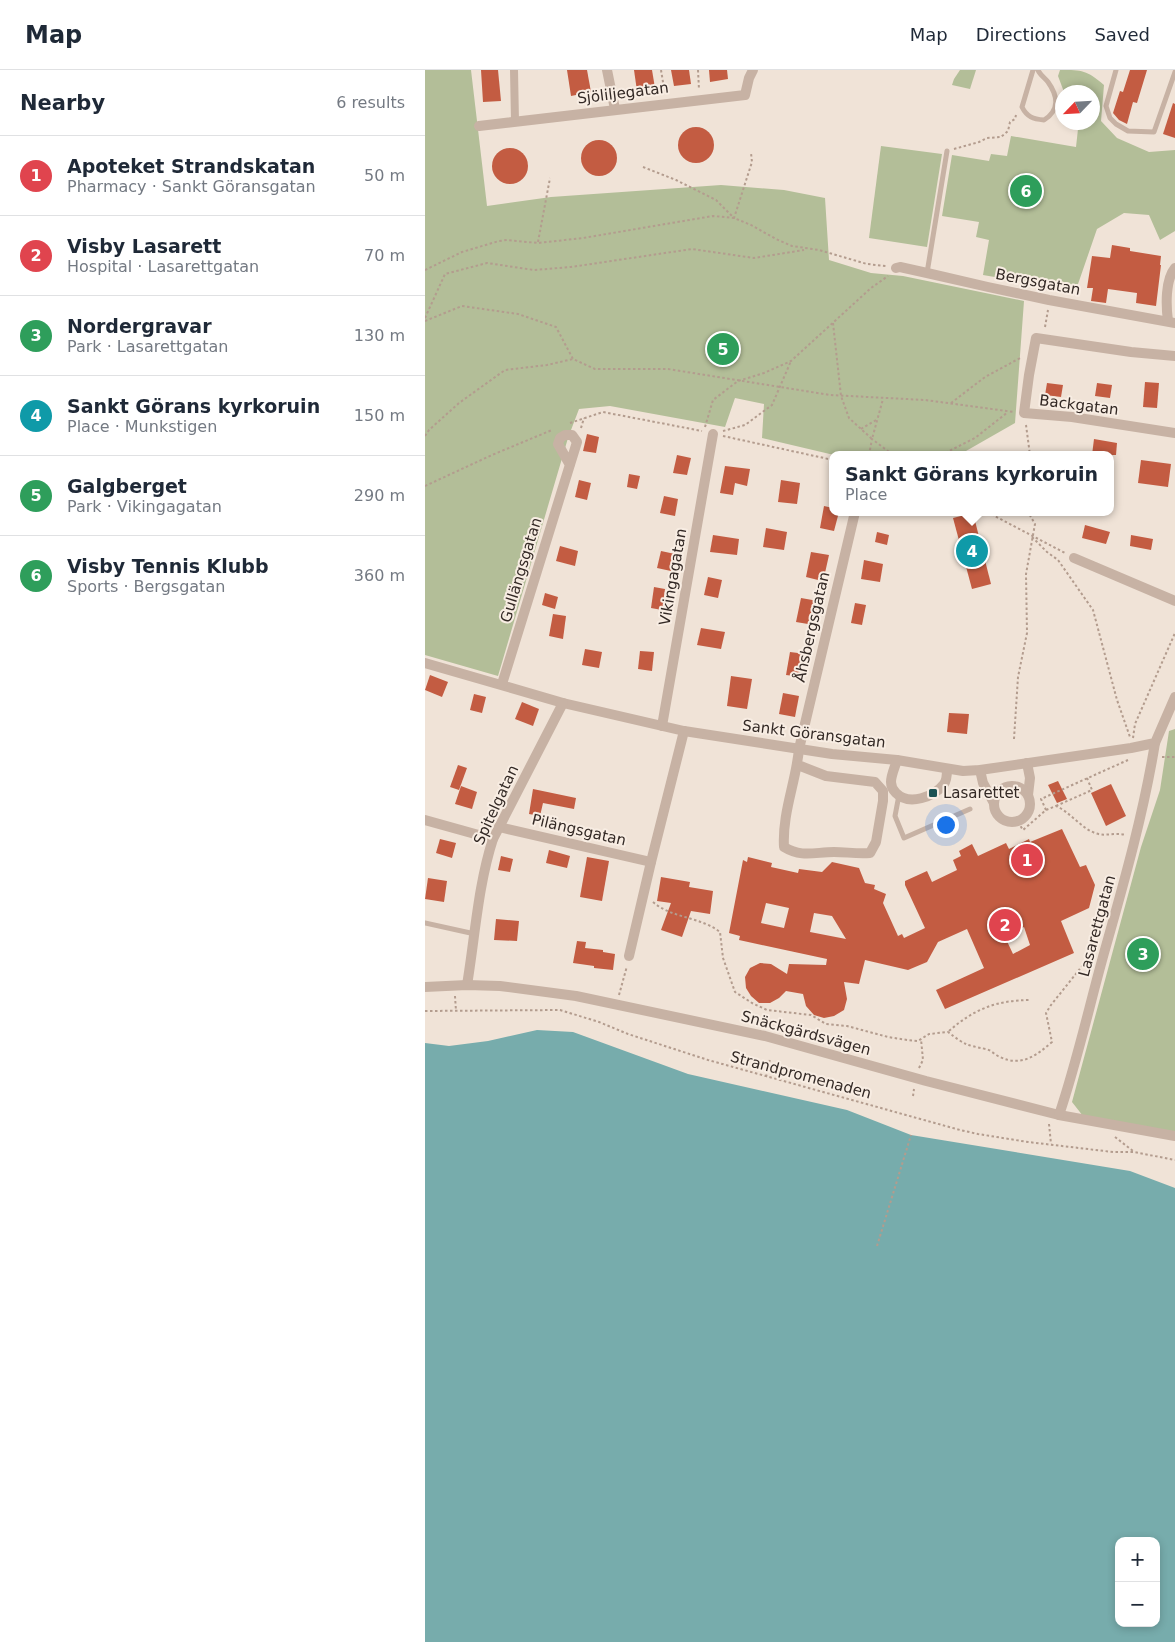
<!DOCTYPE html>
<html lang="en">
<head>
<meta charset="utf-8">
<style>
	:root { --surface:#fff; --page:#f2f2f3; --text:#1f2937; --muted:#747a83; --line:#e0e1e3; --accent:#0f766e }
	body { margin:0; font-family:"DejaVu Sans",sans-serif; background:var(--page); color:var(--text) }
	.controls { position:absolute; right:15px; bottom:15px; display:grid; overflow:hidden; border-radius:10px; box-shadow:0 2px 8px #0003 }
	.controls button { width:45px; height:45px; display:grid; place-items:center; padding:0; border:0; border-bottom:1px solid var(--line); background:var(--surface); color:var(--text); font:25px sans-serif }
	.compass { position:absolute; left:630px; top:15px; width:45px; height:45px; border-radius:50%; background:var(--surface); box-shadow:0 2px 8px #0003; rotate:245deg }
	.you { position:absolute; left:520px; top:754px; width:18px; height:18px; margin:-12px; border:4px solid #fff; border-radius:50%; background:#1a73e8; box-shadow:0 0 0 8px #1a73e833 }
	.badge { display:grid; place-items:center; width:32px; height:32px; border-radius:50%; background:var(--accent); color:#fff; font-size:16px; font-weight:700 }
	.pin { position:absolute; translate:-50% -50%; border:2px solid #fff; box-shadow:0 1px 5px #0006 }
	.popup { position:absolute; left:404px; top:381px; width:285px; height:65px; box-sizing:border-box; display:grid; place-content:center; border-radius:10px; background:var(--surface); filter:drop-shadow(0 1px 4px #0005); font-size:16px; white-space:nowrap; color:var(--muted) }
	.popup b { font-size:19px; color:var(--text) }
	.popup::after { content:''; position:absolute; left:50%; top:100%; margin-left:-10px; border:10px solid transparent; border-top-color:var(--surface) }
	.list { margin:0; padding:0; list-style:none }
	h2 { display:flex; justify-content:space-between; align-items:center; height:65px; margin:0; padding:0 20px; font-size:21px }
	h2 small { font-size:16px; font-weight:400; color:var(--muted) }
	.list li { display:grid; grid-template-columns:32px 1fr auto; gap:15px; align-items:center; box-sizing:border-box; height:80px; padding:0 20px; border-top:1px solid var(--line) }
	.list b { display:block; font-size:19px; white-space:nowrap }
	.list p { margin:0; font-size:16px; white-space:nowrap; color:var(--muted) }
	.list em { font-size:16px; font-style:normal; color:var(--muted) }
	.map { position:relative; flex:none; width:750px; height:1572px; overflow:hidden }
	header { display:flex; align-items:center; gap:30px; box-sizing:border-box; height:70px; padding:0 25px; background:var(--surface); border-bottom:1px solid var(--line) }
	header strong { font-size:24px }
	nav { display:flex; gap:28px; margin-inline-start:auto; font-size:18px }
	main { display:flex }
	aside { flex:1; background:var(--surface) }
	.map>svg:first-child { display:block }
</style>
</head>
<body>
<header>
<strong>Map</strong>
<nav><a>Map</a><a>Directions</a><a>Saved</a></nav>
</header>
<main>
<aside>
<h2>Nearby<small>6 results</small></h2>
<ul class="list">
<li><span class="badge" style="background:#e0444e">1</span><div><b>Apoteket Strandskatan</b><p>Pharmacy · Sankt Göransgatan</p></div><em>50 m</em></li>
<li><span class="badge" style="background:#e0444e">2</span><div><b>Visby Lasarett</b><p>Hospital · Lasarettgatan</p></div><em>70 m</em></li>
<li><span class="badge" style="background:#2e9e5b">3</span><div><b>Nordergravar</b><p>Park · Lasarettgatan</p></div><em>130 m</em></li>
<li><span class="badge" style="background:#0f9aa8">4</span><div><b>Sankt Görans kyrkoruin</b><p>Place · Munkstigen</p></div><em>150 m</em></li>
<li><span class="badge" style="background:#2e9e5b">5</span><div><b>Galgberget</b><p>Park · Vikingagatan</p></div><em>290 m</em></li>
<li><span class="badge" style="background:#2e9e5b">6</span><div><b>Visby Tennis Klubb</b><p>Sports · Bergsgatan</p></div><em>360 m</em></li>
</ul>
</aside>
<div class="map">
<svg width="750" height="1572" viewBox="0 0 750 1572">
	<rect width="100%" height="100%" fill="#f0e3d7"/>
	<g fill="#b3be98">
		<path d="M0,0H46L62,136L126,127L296,115L359,120L400,128L404,190L446,203L478,206L599,231L590,353L534,385H409L337,368L339,334L310,328L300,357L185,336L154,339L143,368L73,606L0,585Z"/>
		<path d="M535,0H551L545,19L527,15L529,9Z"/>
		<path d="M635,0C658,0 661,0 679,15L676,51L692,68L724,82L750,80V161L735,170L724,145L699,143L672,159L652,217L628,210L627,217L558,205L564,170L551,167L554,152L517,146L527,85L564,91L566,84L582,86L586,66L651,77L653,59L650,53L668,52V22H639L633,6Z"/>
		<path d="M456,76L517,84L502,177L444,168Z"/>
		<path d="M750,659V1063L658,1046L647,1032L716,777L735,720L744,661Z"/>
	</g>
	<path fill="#77acac" fill-rule="evenodd" d="M112,960L148,962L263,1004L422,1040L486,1065L705,1101L750,1118V1572H0V973L24,976L63,971ZM694,1471H731V1553H694Z"/>
	<g fill="#c35c42" fill-rule="evenodd">
		<path d="M56,0H73L76,31L58,32Z"/>
		<path d="M142,0H162L166,22L146,26Z"/>
		<path d="M209,0H227L230,18L212,21Z"/>
		<path d="M246,0H264L266,14L249,16Z"/>
		<path d="M284,0H302L303,9L285,12Z"/>
		<path d="M705,0H722L712,33L708,32L702,54L694,50L688,43L695,21L698,22Z"/>
		<path d="M748,33L750,34V68L738,64Z"/>
		<circle cx="271" cy="75" r="18"/>
		<circle cx="174" cy="88" r="18"/>
		<circle cx="85" cy="96" r="18"/>
		<path d="M687,175L705,178V181L736,186L735,195H736L731,236L711,233L712,223L683,219L681,233L666,231L668,218H662L667,186L685,188Z"/>
		<path d="M720,312L734,313L732,338L718,337Z"/>
		<path d="M622,313L638,315L636,327L620,325Z"/>
		<path d="M672,313L687,315L685,328L670,326Z"/>
		<path d="M162,364L174,367L171,383L158,381Z"/>
		<path d="M669,369L692,373L691,385H667Z"/>
		<path d="M252,385L266,388L262,405L248,403Z"/>
		<path d="M716,390L746,394L743,417L713,413Z"/>
		<path d="M300,396L325,399L322,416L310,413L308,425L295,423Z"/>
		<path d="M204,404L215,406L212,419L202,417Z"/>
		<path d="M154,410L166,413L162,430L150,427Z"/>
		<path d="M356,410L375,413L372,434L353,432Z"/>
		<path d="M239,426L253,429L250,446L235,443Z"/>
		<path d="M399,436L408,438V442H414L409,461L395,458Z"/>
		<path d="M548,443L566,514L547,519L528,448Z"/>
		<path d="M660,455L685,462L681,474L657,468Z"/>
		<path d="M341,458L362,462L359,480L338,477Z"/>
		<path d="M452,462L464,465L462,475L450,472Z"/>
		<path d="M288,465L314,469L312,485L285,482Z"/>
		<path d="M706,465L728,469L726,480L705,476Z"/>
		<path d="M135,476L153,481L150,496L131,491Z"/>
		<path d="M236,481L250,484L246,501L232,498Z"/>
		<path d="M386,482L404,485L400,503H399L397,511L381,507Z"/>
		<path d="M439,490L458,494L455,512L436,509Z"/>
		<path d="M283,507L297,510L293,528L279,525Z"/>
		<path d="M229,517L240,519L237,540L226,538Z"/>
		<path d="M120,523L133,527L130,539L117,535Z"/>
		<path d="M376,528L393,531L389,555L371,552Z"/>
		<path d="M430,533L441,535L437,555L426,553Z"/>
		<path d="M128,544L141,546L138,569L124,566Z"/>
		<path d="M276,558L300,562L296,579L272,575Z"/>
		<path d="M160,579L177,582L174,598L157,595Z"/>
		<path d="M215,581L229,582L227,601L213,599Z"/>
		<path d="M365,582L381,584L377,607L361,605Z"/>
		<path d="M5,605L23,612L17,627L0,620Z"/>
		<path d="M306,606L327,609L322,639L302,636Z"/>
		<path d="M358,623L374,626L370,647L354,644Z"/>
		<path d="M49,624L61,627L57,643L45,640Z"/>
		<path d="M97,632L114,639L108,656L90,649Z"/>
		<path d="M524,643L544,644L542,664L522,662Z"/>
		<path d="M33,695L42,698L34,720L25,717Z"/>
		<path d="M633,711L642,729L632,733L623,715Z"/>
		<path d="M686,714L701,746L681,756L666,723Z"/>
		<path d="M36,716L52,722L47,739L30,734Z"/>
		<path d="M108,719L151,728L149,739L118,733L115,746L104,744Z"/>
		<path d="M637,759L655,797L661,795L670,815L664,838L636,851L649,883L520,939L511,920L559,898L542,859L513,872L502,892L483,900L440,890L434,914L419,912L422,929L419,940L409,946L399,948L389,945L381,936L378,924L361,921L354,928L345,933H334L326,926L321,918L320,907L325,898L335,893L346,894L362,904L364,894L401,895L402,889L314,870L315,866L304,863L318,790L322,792L323,787L347,793L346,797L373,803L374,799L397,802L407,792L434,798L440,813L450,815L449,819L461,824L458,833L473,866L477,864L479,868L500,858L480,815V811L502,801L507,812L532,800L528,790L536,786L534,781L547,774L553,786L581,773L584,779L604,769L605,772ZM341,833L364,838L359,858L336,853ZM389,843L407,846L421,869L385,862ZM599,857L605,875L588,884L580,867Z"/>
		<path d="M15,769L31,773L27,788L11,783Z"/>
		<path d="M124,780L145,786L142,798L121,793Z"/>
		<path d="M76,786L88,789L85,802L73,800Z"/>
		<path d="M162,787L184,791L177,831L155,827Z"/>
		<path d="M236,807L265,812L264,817L288,821L285,844L266,841L257,867L236,860L246,833L232,831Z"/>
		<path d="M3,808L22,811L19,832L0,829Z"/>
		<path d="M71,849L94,851L92,871L69,870Z"/>
		<path d="M152,871L161,872L160,878L178,880V882L190,884L188,900L169,898V896L148,893Z"/>
	</g>
	<g fill="none" stroke-linecap="round" stroke-linejoin="round">
		<g stroke="#b39c8e" stroke-width="2" stroke-dasharray="2.5 2.5" stroke-linecap="butt">
			<path d="M236,0L240,24"/>
			<path d="M273,0L274,20"/>
			<path d="M529,79L554,72L562,68L576,67L583,61L585,52L590,49L591,45"/>
			<path d="M218,97L251,110L291,130L309,148L327,92L326,83"/>
			<path d="M113,172L125,108"/>
			<path d="M0,200L37,182L74,171L82,170L113,173L158,168L288,146L309,148L326,155L351,169L367,176L394,180L442,194L461,196"/>
			<path d="M0,248L20,204L62,193L109,200L146,197L267,179L329,188L379,180"/>
			<path d="M0,251L37,236L93,244L131,257L148,289L170,299H243L405,325L500,330L589,342"/>
			<path d="M408,253L416,326L424,348L447,369L458,329"/>
			<path d="M620,257L623,240"/>
			<path d="M526,333L560,307L597,287"/>
			<path d="M145,353L178,342L277,361"/>
			<path d="M601,355L605,385"/>
			<path d="M280,357L288,330L313,311L339,303L366,291L446,218L463,206"/>
			<path d="M156,358L159,348"/>
			<path d="M436,359L451,350"/>
			<path d="M298,361L320,355L347,335L366,291"/>
			<path d="M0,366L4,360L34,333L80,300L122,295L148,289"/>
			<path d="M298,366L408,390"/>
			<path d="M444,385L447,369L468,385"/>
			<path d="M516,385L550,368L583,342"/>
			<path d="M0,416L67,385L127,360"/>
			<path d="M562,442L640,483"/>
			<path d="M607,467L622,482L633,490L668,540L692,630L705,667"/>
			<path d="M708,668L710,654L750,563"/>
			<path d="M589,669L593,607L602,563L601,504L610,454L603,442"/>
			<path d="M737,687H750"/>
			<path d="M631,736L667,720L662,708"/>
			<path d="M621,740L616,729L703,690"/>
			<path d="M593,752L598,760L621,740L631,736C645,742 656,758 670,763C680,767 690,762 701,765"/>
			<path d="M228,832C246,848 276,847 295,862L298,888L310,922L327,933L342,940L386,945L401,954L422,956L463,967L482,970L493,971L504,964L523,962C540,975 541,975 561,979C566,980 570,985 575,987C596,997 611,986 627,972L621,943L626,935L658,895L666,874L671,872"/>
			<path d="M194,925L202,896"/>
			<path d="M30,926L31,941"/>
			<path d="M0,941L135,940L174,952L203,964L283,990L535,1060L553,1064L603,1072L688,1082H709L750,1090"/>
			<path d="M524,961C549,939 572,930 606,930"/>
			<path d="M494,998L498,990L496,969"/>
			<path d="M341,1007L345,989"/>
			<path d="M488,1026L489,1019"/>
			<path d="M624,1054L626,1074"/>
			<path d="M690,1067L708,1081"/>
			<path d="M452,1176L486,1065"/>
		</g>
		<g stroke="#c7b2a4" stroke-width="5">
			<path d="M608,0L597,37C602,47 608,49 619,50C635,40 633,26 623,12C620,8 615,5 613,0"/>
			<path d="M691,0L681,36L685,48L691,54L703,61L729,62L750,2"/>
			<path d="M502,203L522,81"/>
			<path d="M474,725L470,746L479,768L545,739"/>
			<path d="M0,853L50,864"/>
		</g>
		<path stroke="#c7b2a4" stroke-width="8" d="M89,0L90,51"/>
		<g stroke="#c7b2a4" stroke-width="10">
			<path d="M182,0L190,39"/>
			<path d="M54,56L320,25L324,8L328,0"/>
			<path d="M471,198L475,197L502,203L563,217L624,230L750,253"/>
			<path d="M743,251C741,236 740,210 750,198"/>
			<path d="M750,286L706,282L611,268L604,305L599,343L647,347L750,363"/>
			<path d="M649,488L750,531"/>
			<path d="M0,593L138,633L259,661L407,684L472,690L538,701L555,700L706,678L730,673L750,627"/>
			<path d="M77,614L152,372L147,365H140L135,368L133,374L145,395"/>
			<path d="M237,656L288,364"/>
			<path d="M472,690C470,697 466,705 466,712C466,716 468,720 471,723C484,736 509,727 519,714C522,710 522,703 522,699"/>
			<path d="M602,693L605,708L603,725"/>
			<path d="M373,695L401,706L450,712L458,721V731L451,772L445,783C432,784 421,782 409,782C390,782 377,788 359,777C357,743 371,712 374,679L430,442"/>
			<path d="M555,700L558,713L569,733"/>
			<circle cx="587" cy="734" r="18"/>
			<path d="M0,750L68,769"/>
			<path d="M74,757L226,792"/>
			<path d="M204,886L226,792L259,661"/>
			<path d="M42,915C50,867 53,815 68,769L138,633"/>
			<path d="M0,917L42,915L75,916L151,926L340,966L501,1011L634,1045L750,1066"/>
			<path d="M634,1045C653,989 665,932 681,876C700,809 719,741 730,673"/>
		</g>
	</g>
	<rect fill="#1c5253" stroke="#f8ede3" stroke-width="2" x="503" y="718" width="10" height="10" rx="2.5"/>
	<g text-anchor="middle" dominant-baseline="central" stroke-width="4" stroke-linejoin="round" paint-order="stroke">
		<g font-size="15" fill="#332925" stroke="#f8ede3">
			<text transform="translate(198 23) rotate(-7)">Sjöliljegatan</text>
			<text transform="translate(613 212) rotate(11)">Bergsgatan</text>
			<text transform="translate(654 335) rotate(7)">Backgatan</text>
			<text transform="translate(96 500) rotate(-73)">Gullängsgatan</text>
			<text transform="translate(248 507) rotate(-80)">Vikingagatan</text>
			<text transform="translate(387 557) rotate(-77)">Åhsbergsgatan</text>
			<text transform="translate(389 664) rotate(7)">Sankt Göransgatan</text>
			<text transform="translate(71 735) rotate(-65)">Spitelgatan</text>
			<text transform="translate(154 760) rotate(13)">Pilängsgatan</text>
			<text transform="translate(672 856) rotate(-75)">Lasarettgatan</text>
			<text transform="translate(381 963) rotate(15)">Snäckgärdsvägen</text>
			<text transform="translate(376 1005) rotate(15)">Strandpromenaden</text>
		</g>
		<g font-size="15" fill="#332925" stroke="#f8ede3" text-anchor="start">
			<text x="518" y="723">Lasarettet</text>
		</g>
	</g>
</svg>
<div class="controls">
<button>+</button>
<button>−</button>
</div>
<svg class="compass" viewBox="-18 -18 36 36"><path d="M0-13l5 13h-10z" fill="#e53935"/><path d="M0 13l5-13h-10z" fill="#747a83"/></svg>
<div class="you"></div>
<div class="pin badge" style="left:602px;top:790px;background:#e0444e">1</div>
<div class="pin badge" style="left:580px;top:855px;background:#e0444e">2</div>
<div class="pin badge" style="left:718px;top:884px;background:#2e9e5b">3</div>
<div class="pin badge" style="left:547px;top:481px;background:#0f9aa8">4</div>
<div class="popup"><b>Sankt Görans kyrkoruin</b>Place</div>
<div class="pin badge" style="left:298px;top:279px;background:#2e9e5b">5</div>
<div class="pin badge" style="left:601px;top:121px;background:#2e9e5b">6</div>
</div>
</main>
</body>
</html>
